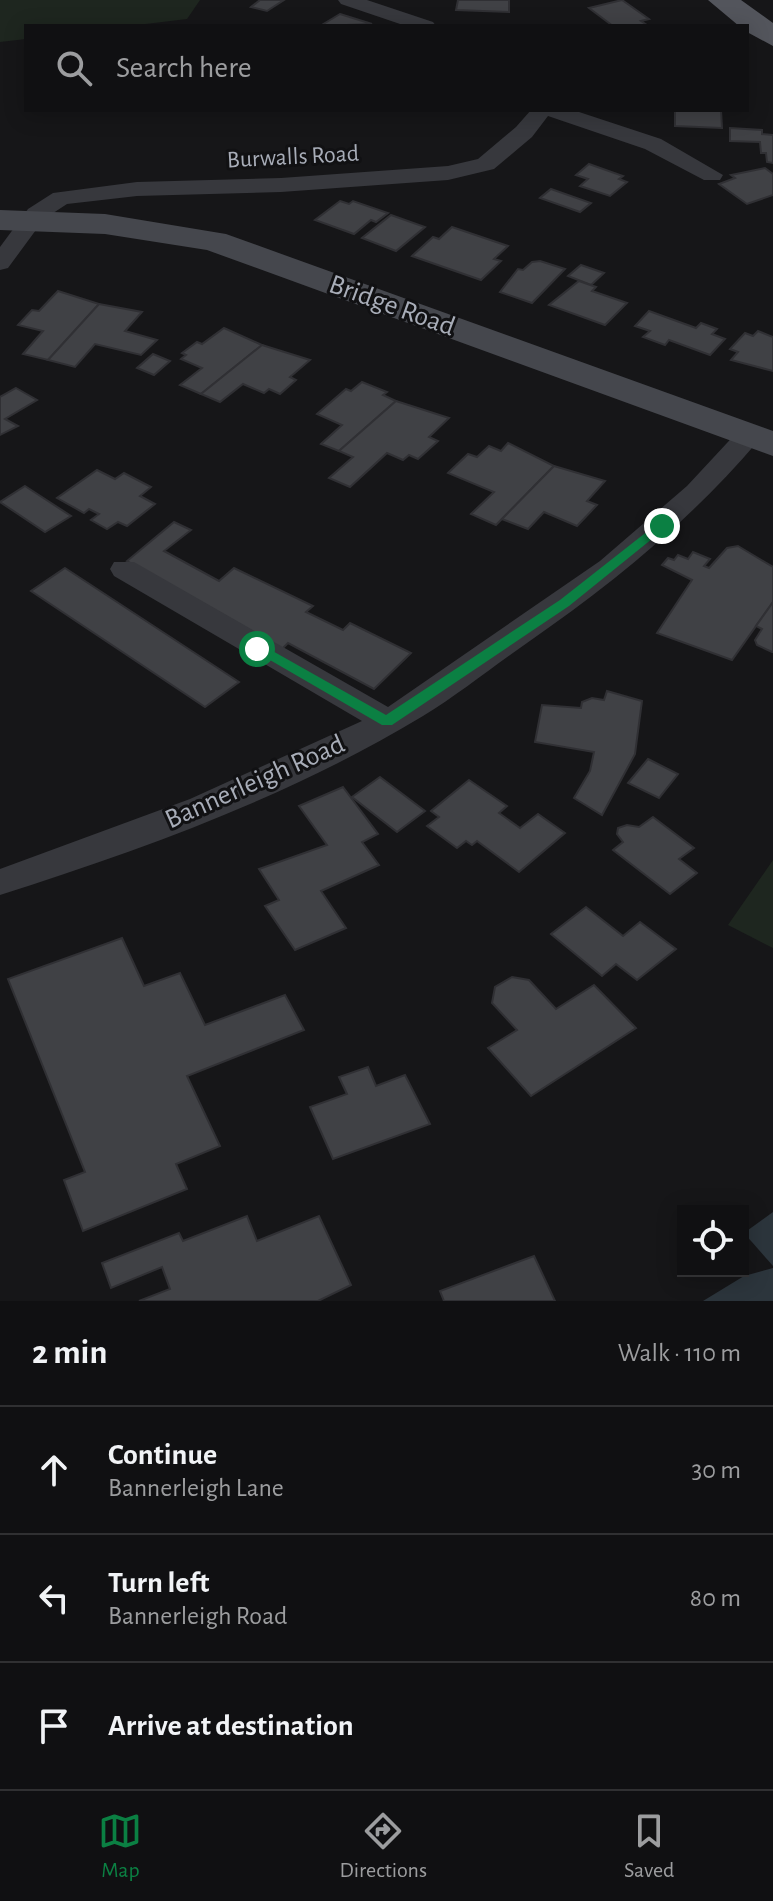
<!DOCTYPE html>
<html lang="en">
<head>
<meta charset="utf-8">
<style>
	:root { --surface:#101012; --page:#19191b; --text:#f1f3f6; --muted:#9c9d9f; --line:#303032; --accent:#0b8043 }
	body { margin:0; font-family:"Alegreya Sans",sans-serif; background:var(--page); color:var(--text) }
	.controls { position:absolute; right:24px; bottom:24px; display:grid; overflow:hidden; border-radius:0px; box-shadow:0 4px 20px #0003 }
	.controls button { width:72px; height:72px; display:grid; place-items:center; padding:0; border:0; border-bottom:2px solid var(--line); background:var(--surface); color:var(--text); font:40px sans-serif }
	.stop { position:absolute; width:24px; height:24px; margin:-18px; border:6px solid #0b8043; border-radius:50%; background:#fff }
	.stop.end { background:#0b8043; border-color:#fff; box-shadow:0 2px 8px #0008 }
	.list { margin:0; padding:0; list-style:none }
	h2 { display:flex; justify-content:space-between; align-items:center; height:104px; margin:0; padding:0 32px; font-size:34px }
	h2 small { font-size:26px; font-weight:400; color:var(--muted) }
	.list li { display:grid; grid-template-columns:52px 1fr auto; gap:24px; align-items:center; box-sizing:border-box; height:128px; padding:0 32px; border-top:2px solid var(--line) }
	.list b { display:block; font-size:30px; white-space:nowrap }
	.list p { margin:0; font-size:26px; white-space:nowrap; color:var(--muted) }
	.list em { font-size:26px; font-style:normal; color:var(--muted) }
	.icon { flex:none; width:44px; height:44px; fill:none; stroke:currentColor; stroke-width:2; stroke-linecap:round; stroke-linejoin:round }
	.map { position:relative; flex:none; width:773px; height:1301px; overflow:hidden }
	.search { position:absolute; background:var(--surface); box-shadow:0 4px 20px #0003; left:24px; right:24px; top:24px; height:88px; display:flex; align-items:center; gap:20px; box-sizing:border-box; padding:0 28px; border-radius:0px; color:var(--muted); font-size:30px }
	.sheet { height:488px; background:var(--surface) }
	nav { display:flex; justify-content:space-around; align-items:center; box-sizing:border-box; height:112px; border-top:2px solid var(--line); background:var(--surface); font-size:22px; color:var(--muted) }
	nav a { display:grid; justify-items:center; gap:4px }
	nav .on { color:var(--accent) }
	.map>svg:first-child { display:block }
</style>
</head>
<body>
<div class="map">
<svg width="773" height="1301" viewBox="0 0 773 1301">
	<rect width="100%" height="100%" fill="#161618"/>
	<g fill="#1e261f">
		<path d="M0,0H200L187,19L129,26H26V39L0,42Z"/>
		<path d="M773,860V948L728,925Z"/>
	</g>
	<g fill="#2c353c">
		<path d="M773,1212V1266L744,1233Z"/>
		<path d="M773,1268V1301H703L744,1276Z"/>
	</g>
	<g fill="#404145" stroke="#303034" stroke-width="2">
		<path d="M260,0H284L267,11L251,7Z"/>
		<path d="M458,0H509V12L456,10Z"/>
		<path d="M622,0L649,19L641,21L647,25L613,26L589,8Z"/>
		<path d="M340,14L372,24L320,26Z"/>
		<path d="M675,110H721L722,128L675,126Z"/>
		<path d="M730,128L762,130V134L773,135V163L767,162L766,153H761L760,142L730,141Z"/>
		<path d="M589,164L623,176L619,179L627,182L610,196L580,186L588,179L576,175Z"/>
		<path d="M765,168L773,174V195L747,204L719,184L735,178L731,175Z"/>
		<path d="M551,189L591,203L580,212L540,198Z"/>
		<path d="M340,201L349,204L353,201L388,213L376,222L371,220L354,234L315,220Z"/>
		<path d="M391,215L425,227L396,251L362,238Z"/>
		<path d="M452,227L508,246L494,259L501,261L481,280L412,256L433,237L439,239Z"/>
		<path d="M540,261L565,269L532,303L500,292L518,269L523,270L532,262Z"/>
		<path d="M581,265L604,273L591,285L568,276Z"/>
		<path d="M579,281L596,287L592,291L627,303L605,325L549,305Z"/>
		<path d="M58,291L99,304L48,360L23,354L43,331L18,325L32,310L39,311Z"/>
		<path d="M99,304L142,312L125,331L157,340L141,355L95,344L75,367L48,360Z"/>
		<path d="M649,311L696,328L701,323L717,329L712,334L725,339L710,355L669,340L665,345L643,337L650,331L635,326Z"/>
		<path d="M224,328L262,345L201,394L180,385L202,368L181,359L186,355L182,353L197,342L202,344Z"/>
		<path d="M758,331L773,337V371L731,360L738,352L730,349L745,333L753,336Z"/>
		<path d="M262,345L310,360L290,377L296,380L280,394L269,389L264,393L243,384L220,402L201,394Z"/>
		<path d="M153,354L170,361L154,375L137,368Z"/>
		<path d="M362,382L387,392L383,395L396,401L339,451L321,444L342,425L317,414L346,389L351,391Z"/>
		<path d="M16,388L37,400L5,419L18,426L0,435V397Z"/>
		<path d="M396,401L449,418L429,437L438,441L418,459L409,455L403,460L387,453L350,487L329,478L353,457L339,451Z"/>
		<path d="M508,443L554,466L496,525L471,514L494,492L448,473L468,454L477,457L489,446L501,451Z"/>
		<path d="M554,466L605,481L587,501L597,505L577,526L544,512L528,529L502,519Z"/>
		<path d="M97,470L115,479L124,473L151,487L140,496L155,504L127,526L118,522L107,529L91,520L99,514L89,509L84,513L57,498Z"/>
		<path d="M25,486L71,516L45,532L0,502Z"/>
		<path d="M174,522L191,530L164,551L219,581L234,568L313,606L306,612L343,630L350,623L411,653L374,689L288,643L282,649L127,561Z"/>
		<path d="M738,546L773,567V602L732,660L657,633L692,580L662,565L668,558L674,560L678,555L688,559L693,552L710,559L704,566L709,568L727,548Z"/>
		<path d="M65,568L239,682L205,707L31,591Z"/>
		<path d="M773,602V652H772L757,645L755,640L762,629L756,626Z"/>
		<path d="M607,691L642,701L635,754L602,815L574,798L590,771L594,752L535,742L542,705L581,708L582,702L592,698L604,700Z"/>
		<path d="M648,759L678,774L659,798L628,783Z"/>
		<path d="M380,777L425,811L397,832L352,797Z"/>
		<path d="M469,780L507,806L499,813L520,828L538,814L565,833L519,872L477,841L472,845L466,841L457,848L427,826L439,817L431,811Z"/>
		<path d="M343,787L378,834L362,842L379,865L321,891L346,928L295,950L265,906L279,900L259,869L327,845L299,806Z"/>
		<path d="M653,817L694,848L679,859L697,873L670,894L613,850L623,842L617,834L618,828L627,825L639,827Z"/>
		<path d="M586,907L623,936L640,922L676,949L637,980L616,964L602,976L551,934Z"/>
		<path d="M122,938L144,986L180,973L205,1025L285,995L304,1030L187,1076L220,1146L176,1164L187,1189L83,1231L64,1180L85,1172L8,979Z"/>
		<path d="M512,977L529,980L556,1009L594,985L636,1028L531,1096L488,1048L517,1030L492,1003L495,987Z"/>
		<path d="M368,1067L376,1086L405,1075L430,1124L333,1159L310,1107L347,1094L339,1077Z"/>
		<path d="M247,1216L257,1241L319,1216L351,1285L318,1301H139L170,1289L162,1267L111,1288L102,1263L179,1233L183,1241Z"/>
		<path d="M534,1256L555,1301H444L440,1291Z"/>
	</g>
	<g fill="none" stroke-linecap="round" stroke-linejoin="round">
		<g fill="#37383d" fill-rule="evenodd">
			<path d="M338,0H367L433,22L436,26H406L341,4Z"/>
			<path d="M531,110H573L661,139L723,175L720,180H704L645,149L548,116L532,137L494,169L448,180L281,192L137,196L67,204L44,219L8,268L0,270V247L28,209L53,193L137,182L281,178L448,166L478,159L516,127Z"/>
			<path d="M749,427L758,429L762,435L758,441C691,520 612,584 527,643C492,667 459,694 423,716C293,795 144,849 0,895V869L190,799L362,721L114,576L110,569L114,562H134L388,707L600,561L687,486L740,429Z"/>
		</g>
		<path fill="#45474d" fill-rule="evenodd" d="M0,210L105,214L226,234L773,431V456L207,250L105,234L0,230Z"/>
		<path fill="#53555c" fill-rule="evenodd" d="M708,0H741L773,23V46L747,32V26H739Z"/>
	</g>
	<path fill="#0b8043" d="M658,523L668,526L569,606L392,725H382L251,649L262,645L386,715L560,600Z"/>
	<g text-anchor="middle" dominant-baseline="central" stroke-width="6" stroke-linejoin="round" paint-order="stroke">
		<g font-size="24" fill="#a8adb8" stroke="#111113">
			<text transform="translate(293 157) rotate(-3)">Burwalls Road</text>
		</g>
		<g font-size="28" fill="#a8adb8" stroke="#111113">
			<text transform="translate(392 306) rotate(20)">Bridge Road</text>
			<text transform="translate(255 782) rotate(-24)">Bannerleigh Road</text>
		</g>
	</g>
</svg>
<div class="controls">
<button><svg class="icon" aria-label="locate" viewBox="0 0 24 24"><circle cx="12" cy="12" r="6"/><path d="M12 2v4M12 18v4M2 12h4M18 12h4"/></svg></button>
</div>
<div class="stop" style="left:257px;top:649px"></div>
<div class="stop end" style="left:662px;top:526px"></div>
<div class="search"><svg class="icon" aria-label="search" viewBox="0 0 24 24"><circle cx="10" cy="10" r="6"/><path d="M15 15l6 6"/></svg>Search here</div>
</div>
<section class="sheet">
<h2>2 min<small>Walk · 110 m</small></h2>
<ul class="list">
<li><svg class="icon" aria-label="ahead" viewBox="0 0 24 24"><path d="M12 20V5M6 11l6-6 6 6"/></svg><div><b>Continue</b><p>Bannerleigh Lane</p></div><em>30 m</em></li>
<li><svg class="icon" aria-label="left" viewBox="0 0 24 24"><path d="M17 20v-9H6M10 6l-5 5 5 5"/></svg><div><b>Turn left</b><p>Bannerleigh Road</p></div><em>80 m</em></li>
<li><svg class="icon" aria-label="arrive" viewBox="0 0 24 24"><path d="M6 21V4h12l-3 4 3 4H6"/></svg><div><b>Arrive at destination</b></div></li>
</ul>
</section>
<nav>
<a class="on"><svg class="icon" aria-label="map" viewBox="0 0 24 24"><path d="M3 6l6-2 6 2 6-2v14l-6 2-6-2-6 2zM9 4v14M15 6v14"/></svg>Map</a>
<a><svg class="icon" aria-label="directions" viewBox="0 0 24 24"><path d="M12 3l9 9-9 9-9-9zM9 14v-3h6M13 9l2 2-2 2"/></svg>Directions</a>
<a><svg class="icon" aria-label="saved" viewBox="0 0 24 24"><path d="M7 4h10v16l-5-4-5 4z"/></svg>Saved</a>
</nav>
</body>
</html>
